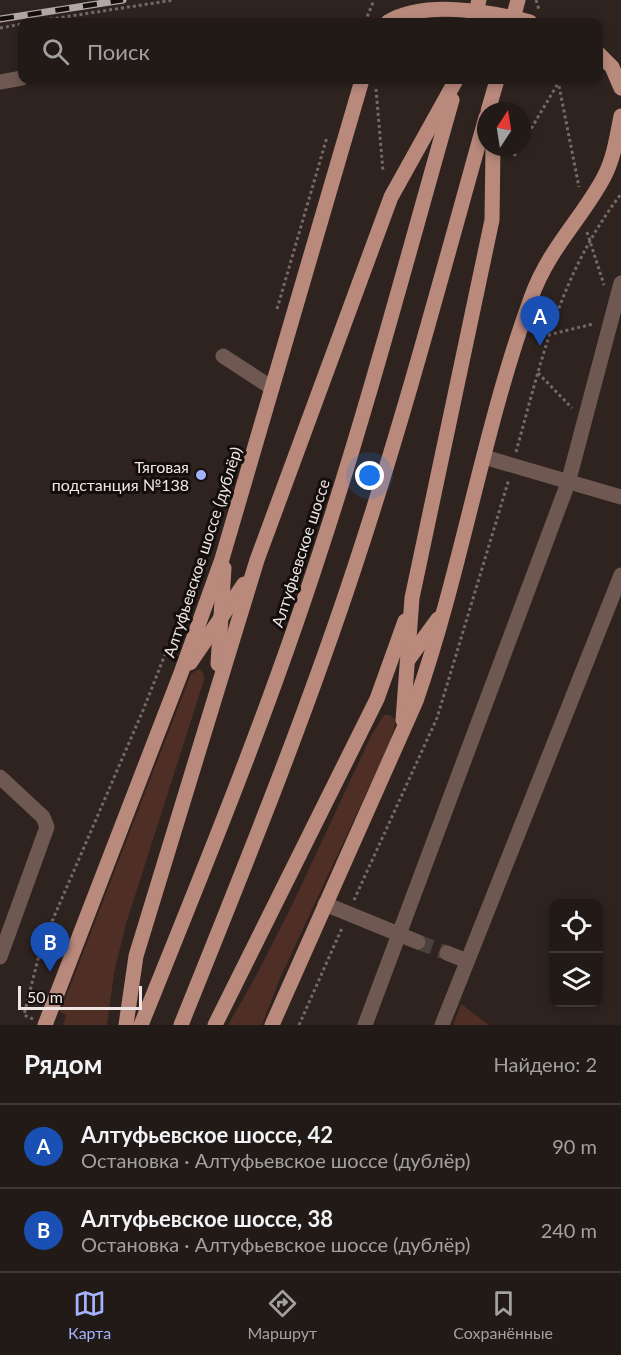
<!DOCTYPE html>
<html lang="ru">
<head>
<meta charset="utf-8">
<style>
	:root { --surface:#221a17; --page:#2e2724; --text:#f1f3f6; --muted:#a2a1a1; --line:#3f3836; --accent:#a4b2fc }
	body { margin:0; font-family:Lato,sans-serif; background:var(--page); color:var(--text) }
	.controls { position:absolute; right:18px; bottom:18px; display:grid; overflow:hidden; border-radius:12px; box-shadow:0 3px 9px #0003 }
	.controls button { width:54px; height:54px; display:grid; place-items:center; padding:0; border:0; border-bottom:2px solid var(--line); background:var(--surface); color:var(--text); font:30px sans-serif }
	.compass { position:absolute; left:477px; top:102px; width:54px; height:54px; border-radius:50%; background:var(--surface); box-shadow:0 3px 9px #0003; rotate:12deg }
	.scale { position:absolute; left:18px; bottom:15px; width:124px; box-sizing:border-box; padding-left:6px; border:3px solid #eee6e4; border-top:0; font-size:16px; line-height:21px; white-space:nowrap; color:#eee6e4; -webkit-text-stroke:4px #130d0c; paint-order:stroke }
	.you { position:absolute; left:370px; top:476px; width:21px; height:21px; margin:-15px; border:4px solid #fff; border-radius:50%; background:#1a73e8; box-shadow:0 0 0 9px #1a73e833 }
	.badge { display:grid; place-items:center; width:39px; height:39px; border-radius:50%; background:var(--accent); color:#fff; font-size:20px; font-weight:700 }
	.pin { position:absolute; translate:-50% -50px; filter:drop-shadow(0 2px 3px #0008) }
	.pin::after { content:''; position:absolute; top:32px; width:21px; height:18px; background:inherit; clip-path:polygon(0 0,100% 0,50% 100%) }
	.list { margin:0; padding:0; list-style:none }
	h2 { display:flex; justify-content:space-between; align-items:center; height:78px; margin:0; padding:0 24px; font-size:26px }
	h2 small { font-size:20px; font-weight:400; color:var(--muted) }
	.list li { display:grid; grid-template-columns:39px 1fr auto; gap:18px; align-items:center; box-sizing:border-box; height:84px; padding:0 24px; border-top:2px solid var(--line) }
	.list b { display:block; font-size:22px; white-space:nowrap }
	.list p { margin:0; font-size:20px; white-space:nowrap; color:var(--muted) }
	.list em { font-size:20px; font-style:normal; color:var(--muted) }
	.icon { flex:none; width:33px; height:33px; fill:none; stroke:currentColor; stroke-width:2; stroke-linecap:round; stroke-linejoin:round }
	.map { position:relative; flex:none; width:621px; height:1025px; overflow:hidden }
	.search { position:absolute; background:var(--surface); box-shadow:0 3px 9px #0003; left:18px; right:18px; top:18px; height:66px; display:flex; align-items:center; gap:15px; box-sizing:border-box; padding:0 21px; border-radius:12px; color:var(--muted); font-size:22px }
	.sheet { height:246px; background:var(--surface) }
	nav { display:flex; justify-content:space-around; align-items:center; box-sizing:border-box; height:84px; border-top:2px solid var(--line); background:var(--surface); font-size:16px; color:var(--muted) }
	nav a { display:grid; justify-items:center; gap:3px }
	nav .on { color:var(--accent) }
	.map>svg:first-child { display:block }
</style>
</head>
<body>
<div class="map">
<svg width="621" height="1025" viewBox="0 0 621 1025">
	<rect width="100%" height="100%" fill="#2e231f"/>
	<g fill="#4f2e25">
		<path d="M199,669L204,674V680L126,924L114,973L107,1025H63L66,1015L60,1012L191,674Z"/>
		<path d="M384,715H390L396,720L391,740L281,976L262,1025H228L256,976L293,903L371,736Z"/>
		<path d="M461,1004L489,1025H453Z"/>
	</g>
	<g fill="none" stroke-linecap="round" stroke-linejoin="round">
		<path stroke="#4b403d" stroke-width="15" stroke-dasharray="15 8" stroke-linecap="butt" d="M418,942L447,953"/>
		<g stroke="#746a66" stroke-width="3" stroke-dasharray="3 3" stroke-linecap="butt">
			<path d="M536,0L539,10"/>
			<path d="M32,22L174,0"/>
			<path d="M365,22L374,0"/>
			<path d="M0,28L22,24"/>
			<path d="M559,86L579,187"/>
			<path d="M376,89L383,171"/>
			<path d="M522,144L560,80"/>
			<path d="M514,156L520,147"/>
			<path d="M587,232L604,285"/>
			<path d="M277,309L327,137"/>
			<path d="M548,335L593,324"/>
			<path d="M538,373L572,408"/>
			<path d="M516,452C542,358 560,274 621,194"/>
			<path d="M354,900L437,718L509,479"/>
			<path d="M33,1019L24,1015L41,947L144,708L208,545"/>
			<path d="M299,1025L342,928"/>
		</g>
		<g stroke="#6f5851" stroke-width="15">
			<path d="M0,82L22,78"/>
			<path d="M223,356L272,388"/>
			<path d="M484,457L621,497"/>
			<path d="M0,777L43,817L47,827L0,957"/>
			<path d="M325,904L418,942"/>
			<path d="M447,953L467,961"/>
			<path d="M365,1025L568,483L621,283"/>
			<path d="M442,1025L621,575"/>
		</g>
		<g stroke="#b9897c" stroke-width="15">
			<path d="M388,22C424,0 488,11 530,22"/>
			<path d="M598,53L612,67L621,88"/>
			<path d="M488,111L497,80"/>
			<path d="M408,660L438,619"/>
			<path d="M190,663L244,584"/>
			<path d="M218,664L224,568"/>
			<path d="M403,720L412,598L492,220L493,147"/>
			<path d="M45,1025L181,673L222,559L362,80"/>
			<path d="M126,1025L136,956L257,560L391,197L456,80"/>
			<path d="M141,1025C204,869 268,713 320,552C369,403 409,251 452,100"/>
			<path d="M181,1025C242,873 304,721 355,566C404,418 444,267 486,117"/>
			<path d="M215,1025L377,699L405,621"/>
			<path d="M272,1025L416,701C462,569 483,429 531,298C549,248 581,220 604,177C614,158 617,136 621,116"/>
		</g>
		<defs>
			<path id="rail" d="M0,19L123,0"/>
		</defs>
		<use href="#rail" stroke="#b1a8a5" stroke-width="7"/>
		<use href="#rail" stroke="#130d0c" stroke-width="4.5" stroke-dasharray="14" stroke-linecap="butt"/>
		<g stroke="#b9897c" stroke-width="15">
			<path d="M473,22L479,0"/>
			<path d="M512,22L518,0"/>
		</g>
	</g>
	<circle fill="#a4b2fc" stroke="#130d0c" stroke-width="2" cx="201" cy="475" r="6"/>
	<g text-anchor="middle" dominant-baseline="central" stroke-width="6" stroke-linejoin="round" paint-order="stroke">
		<g font-size="16" fill="#eee6e4" stroke="#130d0c" text-anchor="end">
			<text x="189" y="466">Тяговая<tspan x="189" dy="18">подстанция №138</tspan></text>
		</g>
		<g font-size="16" fill="#eee6e4" stroke="#130d0c">
			<text transform="translate(202 552) rotate(-72)">Алтуфьевское шоссе (дублёр)</text>
			<text transform="translate(300 553) rotate(-72)">Алтуфьевское шоссе</text>
		</g>
	</g>
</svg>
<div class="controls">
<button><svg class="icon" aria-label="locate" viewBox="0 0 24 24"><circle cx="12" cy="12" r="6"/><path d="M12 2v4M12 18v4M2 12h4M18 12h4"/></svg></button>
<button><svg class="icon" aria-label="layers" viewBox="0 0 24 24"><path d="M12 4l9 5-9 5-9-5zM3 14l9 5 9-5"/></svg></button>
</div>
<svg class="compass" viewBox="-18 -18 36 36"><path d="M0-13l5 13h-10z" fill="#e53935"/><path d="M0 13l5-13h-10z" fill="#a2a1a1"/></svg>
<div class="scale">50 m</div>
<div class="you"></div>
<div class="pin badge" style="left:540px;top:346px;background:#1a4fb4">A</div>
<div class="pin badge" style="left:50px;top:972px;background:#1a4fb4">B</div>
<div class="search"><svg class="icon" aria-label="search" viewBox="0 0 24 24"><circle cx="10" cy="10" r="6"/><path d="M15 15l6 6"/></svg>Поиск</div>
</div>
<section class="sheet">
<h2>Рядом<small>Найдено: 2</small></h2>
<ul class="list">
<li><span class="badge" style="background:#1a4fb4">A</span><div><b>Алтуфьевское шоссе, 42</b><p>Остановка · Алтуфьевское шоссе (дублёр)</p></div><em>90 m</em></li>
<li><span class="badge" style="background:#1a4fb4">B</span><div><b>Алтуфьевское шоссе, 38</b><p>Остановка · Алтуфьевское шоссе (дублёр)</p></div><em>240 m</em></li>
</ul>
</section>
<nav>
<a class="on"><svg class="icon" aria-label="map" viewBox="0 0 24 24"><path d="M3 6l6-2 6 2 6-2v14l-6 2-6-2-6 2zM9 4v14M15 6v14"/></svg>Карта</a>
<a><svg class="icon" aria-label="directions" viewBox="0 0 24 24"><path d="M12 3l9 9-9 9-9-9zM9 14v-3h6M13 9l2 2-2 2"/></svg>Маршрут</a>
<a><svg class="icon" aria-label="saved" viewBox="0 0 24 24"><path d="M7 4h10v16l-5-4-5 4z"/></svg>Сохранённые</a>
</nav>
</body>
</html>
